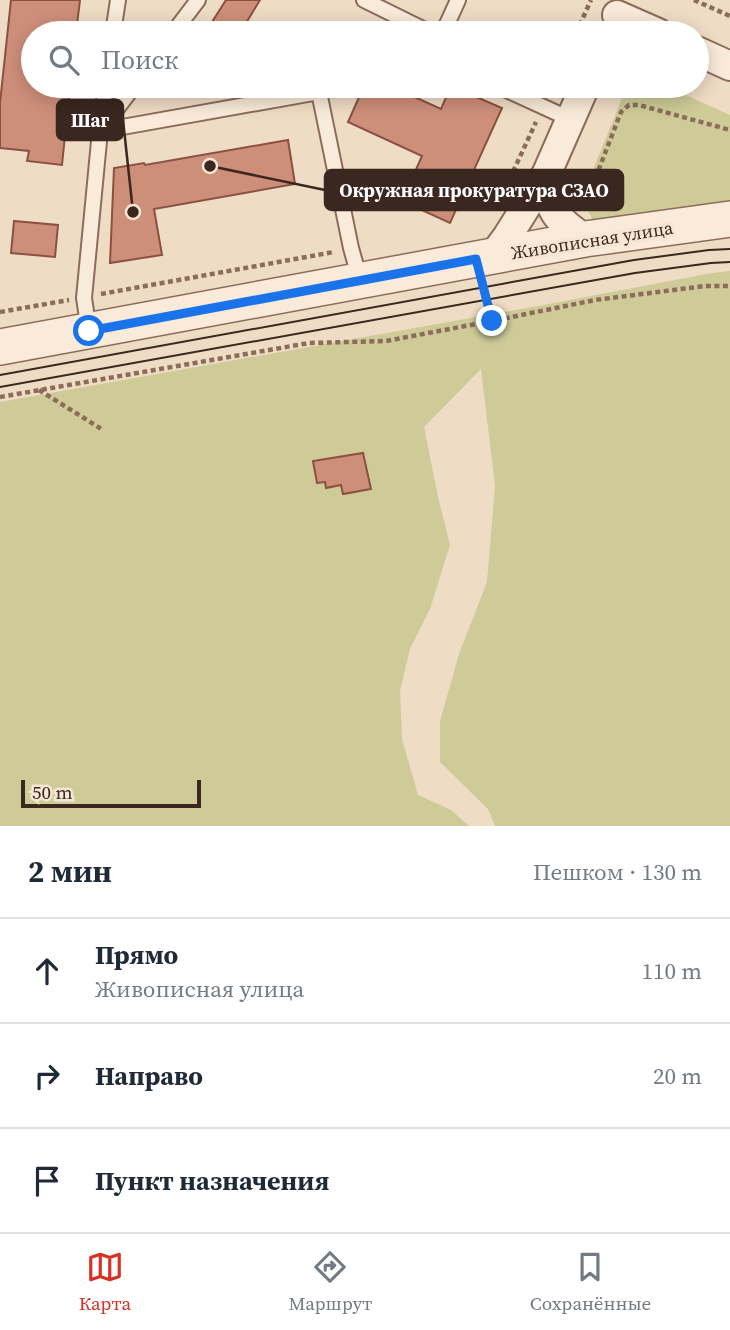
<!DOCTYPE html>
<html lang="ru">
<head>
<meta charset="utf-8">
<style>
	:root { --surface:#fff; --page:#f6f6f7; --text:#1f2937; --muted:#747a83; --line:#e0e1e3; --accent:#d93025 }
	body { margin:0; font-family:"Source Serif 4",serif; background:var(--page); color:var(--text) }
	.scale { position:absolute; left:21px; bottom:18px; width:180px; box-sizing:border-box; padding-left:7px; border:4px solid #3a271f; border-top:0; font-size:19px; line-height:24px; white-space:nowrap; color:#3a271f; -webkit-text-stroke:5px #f6e7d5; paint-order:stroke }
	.stop { position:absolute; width:21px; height:21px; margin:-16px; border:5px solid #1a73e8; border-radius:50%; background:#fff }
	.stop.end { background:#1a73e8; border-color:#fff; box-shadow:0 2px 7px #0008 }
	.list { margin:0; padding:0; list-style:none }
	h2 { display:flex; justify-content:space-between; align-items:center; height:91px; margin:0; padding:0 28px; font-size:30px }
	h2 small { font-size:23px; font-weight:400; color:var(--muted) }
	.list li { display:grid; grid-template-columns:46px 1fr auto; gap:21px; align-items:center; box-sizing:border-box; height:105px; padding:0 28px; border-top:2px solid var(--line) }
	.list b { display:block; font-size:26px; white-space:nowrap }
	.list p { margin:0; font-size:23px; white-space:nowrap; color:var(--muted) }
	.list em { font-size:23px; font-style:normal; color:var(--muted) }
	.icon { flex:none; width:38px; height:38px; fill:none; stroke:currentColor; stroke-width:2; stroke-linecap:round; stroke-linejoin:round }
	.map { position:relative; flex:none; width:730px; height:826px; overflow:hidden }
	.search { position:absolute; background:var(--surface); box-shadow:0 4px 18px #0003; left:21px; right:21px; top:21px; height:77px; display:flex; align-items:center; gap:18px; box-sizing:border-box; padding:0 24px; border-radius:38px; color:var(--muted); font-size:26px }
	.sheet { height:406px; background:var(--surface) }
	nav { display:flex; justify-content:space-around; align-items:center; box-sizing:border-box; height:98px; border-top:2px solid var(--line); background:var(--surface); font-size:19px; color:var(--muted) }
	nav a { display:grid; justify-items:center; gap:4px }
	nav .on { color:var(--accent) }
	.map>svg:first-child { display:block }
</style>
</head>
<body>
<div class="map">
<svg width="730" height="826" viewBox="0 0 730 826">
	<rect width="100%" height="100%" fill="#efdcc5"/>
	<g fill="#cecb98">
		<path d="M627,86H666L730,115V208L595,225L586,206V187Z"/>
		<path d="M730,271V826H495L488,809L440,762V721L459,654L487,582L495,486L481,369L424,427L438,497L450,545L430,609L410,649L400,691L402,739L418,795L451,810L469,826H0V402L538,306L712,273Z"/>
	</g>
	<g fill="#ce8f7a" stroke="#8a5140" stroke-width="2">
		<path d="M11,0H80L76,33H33V86H70L62,165L27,161L29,151L0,148V103Z"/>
		<path d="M226,0H260L240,33H205Z"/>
		<path d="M364,86H390L441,109L451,86L502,108L450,223L402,201L422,156L348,122Z"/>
		<path d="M288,140L295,184L154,209L162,255L110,263L114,168L144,163L145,165Z"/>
		<path d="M14,221L58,225L55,257L11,253Z"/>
		<path d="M363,453L371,489L343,494L341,485L326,488L325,482L317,483L313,461Z"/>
	</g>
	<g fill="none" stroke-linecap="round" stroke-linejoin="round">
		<defs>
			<g id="service">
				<path d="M364,0L431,33"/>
				<path d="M113,33L118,0"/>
				<path d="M173,33L198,0"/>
				<path d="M443,33L458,0"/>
				<path d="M106,86L100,131L319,92L351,248L360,280"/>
				<path d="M498,86L570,119"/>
				<path d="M89,331L84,298L100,131L134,86"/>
			</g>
			<g id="minor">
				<path d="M617,15L658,33"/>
				<path d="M697,51L730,66"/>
				<path d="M546,175C548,211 556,219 585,239"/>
				<path d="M493,256L507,237L546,175L585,86"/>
			</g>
			<path id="tertiary" d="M0,347L585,239L730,219"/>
		</defs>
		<use href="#service" stroke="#8b6c5a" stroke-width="18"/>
		<use href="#minor" stroke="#8b6c5a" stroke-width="32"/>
		<use href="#tertiary" stroke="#8b6c5a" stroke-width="38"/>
		<g stroke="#8b6c5a" stroke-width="4.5" stroke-dasharray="5 3.5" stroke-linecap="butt">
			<path d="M694,0L730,16"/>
			<path d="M576,33L591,0"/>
			<path d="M506,187L536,122"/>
			<path d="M581,197L590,192L621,112L629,105H639L730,130"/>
			<path d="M483,284L492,321L595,300L705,286H730"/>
			<path d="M101,294L334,252"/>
			<path d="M0,312L69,300"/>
			<path d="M39,390L103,430"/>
			<path d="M0,397L309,343L386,341L492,321"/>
		</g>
		<use href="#service" stroke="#f9ead9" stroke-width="14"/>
		<use href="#minor" stroke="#f9ead9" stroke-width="28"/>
		<use href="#tertiary" stroke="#f9ead9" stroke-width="35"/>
		<g stroke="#3a271f" stroke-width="2">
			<path d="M0,375L634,260L709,250L730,249"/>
			<path d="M0,387L635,273L711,263L730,262"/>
		</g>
	</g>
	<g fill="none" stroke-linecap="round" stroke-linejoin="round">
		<path stroke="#1a73e8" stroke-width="9" d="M89,331L476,259L492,321"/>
	</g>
	<g text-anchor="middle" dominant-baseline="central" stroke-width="7" stroke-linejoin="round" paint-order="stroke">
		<g font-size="18" fill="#3a271f" stroke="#f6e7d5">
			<text transform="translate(592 240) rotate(-9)">Живописная улица</text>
		</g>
	</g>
	<path fill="none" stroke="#3a271f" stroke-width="2.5" d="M133 212L123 120M210 166L325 190"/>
	<g fill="#3a271f" stroke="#f6e7d5" stroke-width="2.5">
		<circle cx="133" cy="212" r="7"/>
		<circle cx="210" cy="166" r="7"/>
	</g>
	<g fill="#3a271f" stroke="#3a271f" stroke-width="2.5">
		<rect x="57" y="100" width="66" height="40" rx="7"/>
		<rect x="325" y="170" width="298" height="40" rx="7"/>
	</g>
	<g font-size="19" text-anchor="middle" font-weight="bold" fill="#fff">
		<text x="90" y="127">Шаг</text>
		<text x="474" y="197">Окружная прокуратура СЗАО</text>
	</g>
</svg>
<div class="scale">50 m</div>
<div class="stop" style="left:89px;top:331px"></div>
<div class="stop end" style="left:492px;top:321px"></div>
<div class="search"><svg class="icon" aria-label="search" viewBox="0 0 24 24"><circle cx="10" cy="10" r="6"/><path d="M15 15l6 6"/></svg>Поиск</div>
</div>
<section class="sheet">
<h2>2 мин<small>Пешком · 130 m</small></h2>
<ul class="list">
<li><svg class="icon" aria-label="ahead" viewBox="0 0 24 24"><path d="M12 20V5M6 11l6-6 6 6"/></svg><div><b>Прямо</b><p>Живописная улица</p></div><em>110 m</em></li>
<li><svg class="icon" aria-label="right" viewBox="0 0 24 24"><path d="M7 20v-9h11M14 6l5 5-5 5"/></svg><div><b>Направо</b></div><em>20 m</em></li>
<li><svg class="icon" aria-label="arrive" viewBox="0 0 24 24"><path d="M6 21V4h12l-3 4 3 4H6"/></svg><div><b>Пункт назначения</b></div></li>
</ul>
</section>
<nav>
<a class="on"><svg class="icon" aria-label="map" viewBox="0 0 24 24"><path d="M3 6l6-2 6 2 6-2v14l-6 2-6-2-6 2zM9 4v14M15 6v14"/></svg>Карта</a>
<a><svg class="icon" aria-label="directions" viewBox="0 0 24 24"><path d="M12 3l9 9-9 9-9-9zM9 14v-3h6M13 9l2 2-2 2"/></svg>Маршрут</a>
<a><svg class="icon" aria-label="saved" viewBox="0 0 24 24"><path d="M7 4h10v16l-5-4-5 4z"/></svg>Сохранённые</a>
</nav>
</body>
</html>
